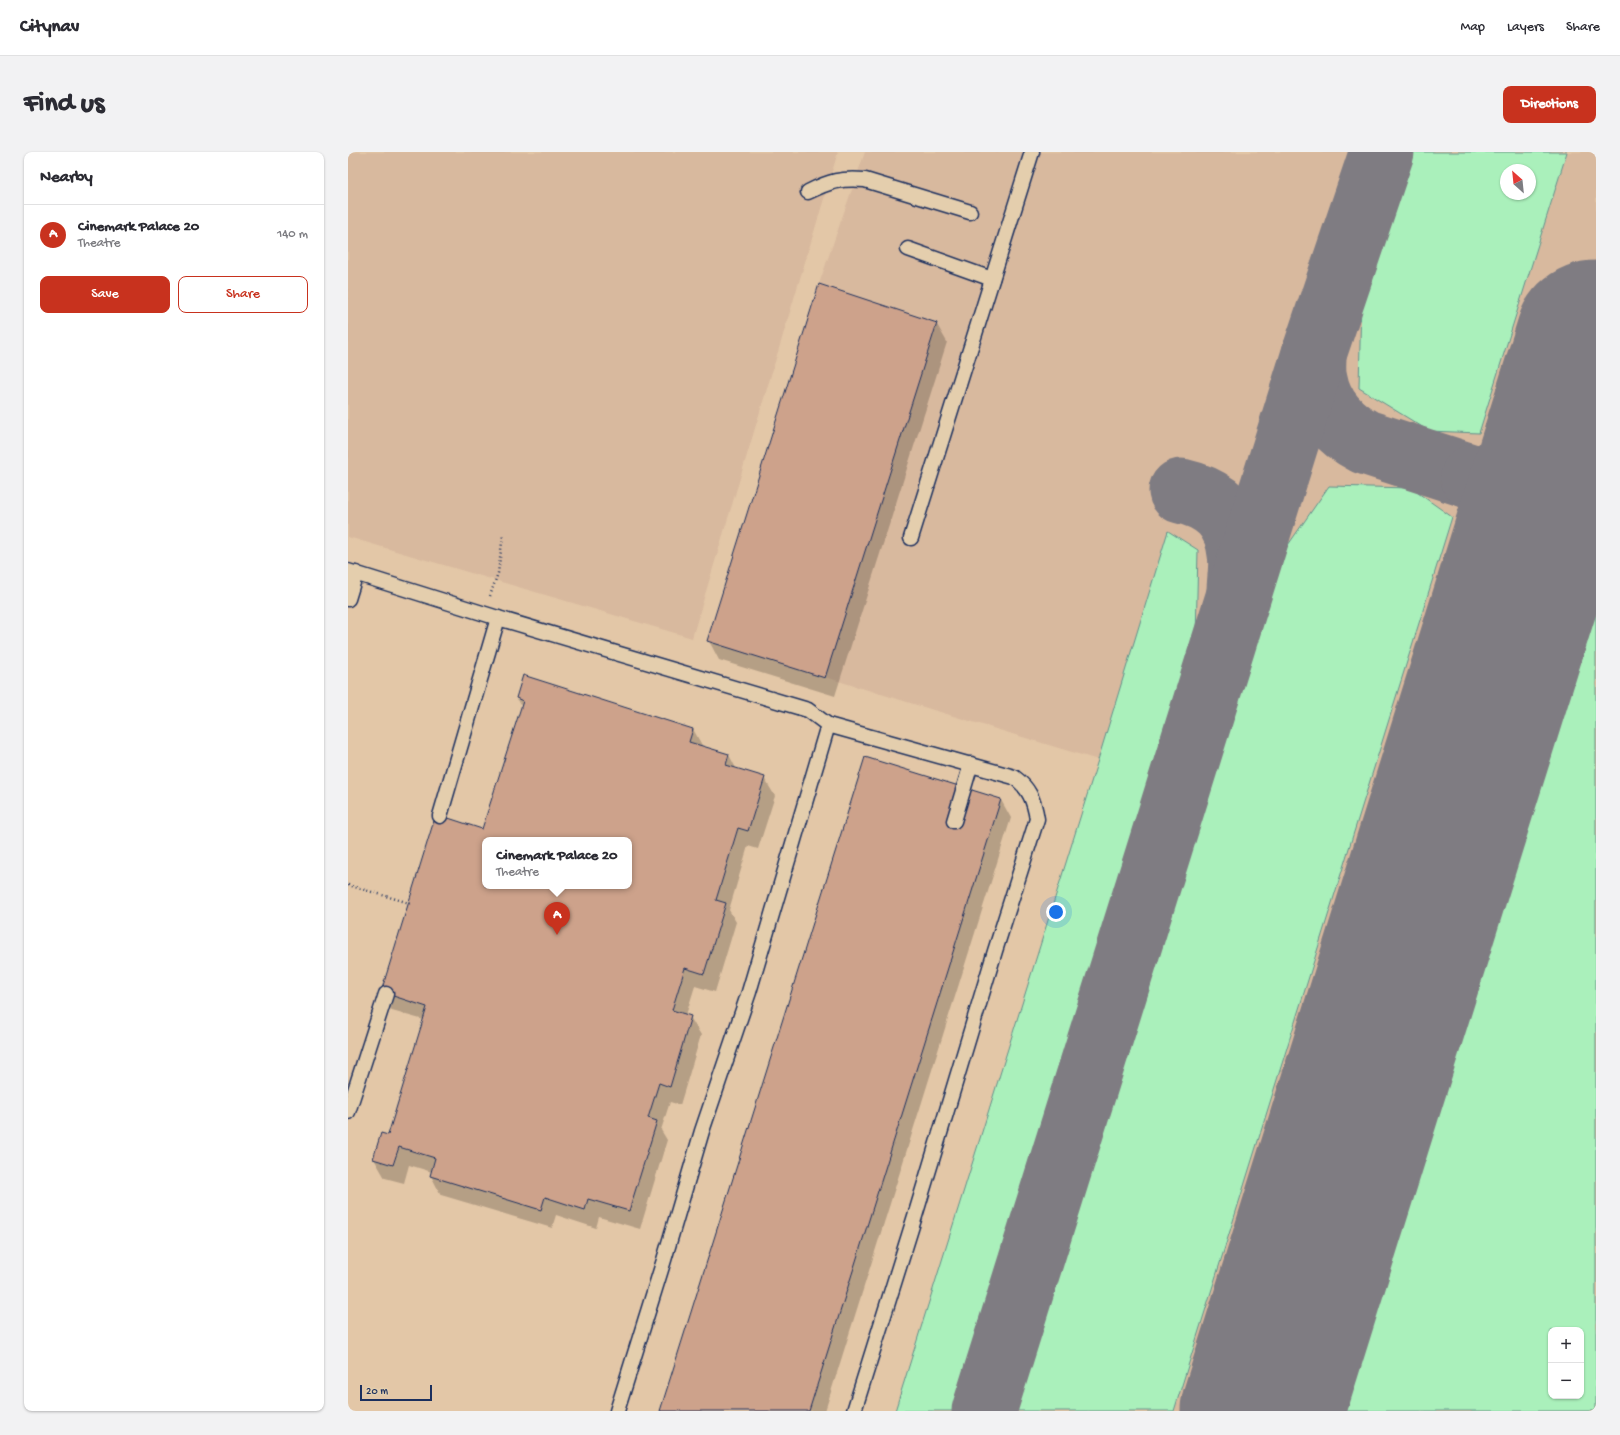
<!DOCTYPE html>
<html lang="en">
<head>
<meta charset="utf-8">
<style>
	:root { --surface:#fff; --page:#f2f2f3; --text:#2b2b33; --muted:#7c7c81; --line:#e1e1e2; --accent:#c8321e }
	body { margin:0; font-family:"Gochi Hand",sans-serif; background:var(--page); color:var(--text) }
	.controls { position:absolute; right:12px; bottom:12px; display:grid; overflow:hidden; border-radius:8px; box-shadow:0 1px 3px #0004 }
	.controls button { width:36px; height:36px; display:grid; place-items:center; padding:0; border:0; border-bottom:1px solid var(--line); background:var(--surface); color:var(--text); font:20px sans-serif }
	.compass { position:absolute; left:1152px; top:12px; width:36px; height:36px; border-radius:50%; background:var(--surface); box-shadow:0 1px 3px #0004; rotate:333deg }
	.scale { position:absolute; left:12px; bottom:10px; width:72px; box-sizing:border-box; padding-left:4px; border:2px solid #1b2f5e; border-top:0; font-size:11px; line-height:14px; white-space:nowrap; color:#1b2f5e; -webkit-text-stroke:3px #e4cead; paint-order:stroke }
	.you { position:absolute; left:708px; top:760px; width:14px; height:14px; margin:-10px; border:3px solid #fff; border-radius:50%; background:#1a73e8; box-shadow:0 0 0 6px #1a73e833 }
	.badge { display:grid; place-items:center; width:26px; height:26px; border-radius:50%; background:var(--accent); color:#fff; font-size:13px; font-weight:700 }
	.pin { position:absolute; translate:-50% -33px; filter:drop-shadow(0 1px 2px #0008) }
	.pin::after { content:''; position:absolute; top:21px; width:14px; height:12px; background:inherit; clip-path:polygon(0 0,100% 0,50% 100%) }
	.popup { position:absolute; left:134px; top:685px; width:150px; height:52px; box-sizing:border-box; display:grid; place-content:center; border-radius:8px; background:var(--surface); filter:drop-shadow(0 1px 3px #0005); font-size:13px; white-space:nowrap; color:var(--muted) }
	.popup b { font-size:15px; color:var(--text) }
	.popup::after { content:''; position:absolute; left:50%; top:100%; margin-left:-8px; border:8px solid transparent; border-top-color:var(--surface) }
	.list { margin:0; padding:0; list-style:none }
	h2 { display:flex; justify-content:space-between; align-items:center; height:52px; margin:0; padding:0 16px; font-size:17px }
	h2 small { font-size:13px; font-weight:400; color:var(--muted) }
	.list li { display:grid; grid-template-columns:26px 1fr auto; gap:12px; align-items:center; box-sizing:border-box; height:60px; padding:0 16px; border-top:1px solid var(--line) }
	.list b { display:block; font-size:15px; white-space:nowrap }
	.list p { margin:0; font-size:13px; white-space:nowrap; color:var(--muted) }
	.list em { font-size:13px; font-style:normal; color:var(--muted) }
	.actions { display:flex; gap:8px; padding:12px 16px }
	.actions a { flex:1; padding:9px 0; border:1px solid var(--accent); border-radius:8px; text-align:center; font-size:14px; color:var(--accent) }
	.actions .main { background:var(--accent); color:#fff }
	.map { position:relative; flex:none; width:1248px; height:1259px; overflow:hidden; border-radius:8px }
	header { display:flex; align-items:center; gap:24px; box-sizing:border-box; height:56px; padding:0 20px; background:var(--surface); border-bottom:1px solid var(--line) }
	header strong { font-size:19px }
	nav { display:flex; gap:22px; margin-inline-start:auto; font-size:14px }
	.intro { display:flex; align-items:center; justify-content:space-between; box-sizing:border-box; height:96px; padding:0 24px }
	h1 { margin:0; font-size:28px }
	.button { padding:10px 18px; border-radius:8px; background:var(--accent); color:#fff; font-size:14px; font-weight:700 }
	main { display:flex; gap:24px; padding:0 24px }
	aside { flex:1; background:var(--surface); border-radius:8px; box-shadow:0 1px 3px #0004 }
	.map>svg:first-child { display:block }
</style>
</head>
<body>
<header>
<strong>Citynav</strong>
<nav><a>Map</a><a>Layers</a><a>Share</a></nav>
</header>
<div class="intro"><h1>Find us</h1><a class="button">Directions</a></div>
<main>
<aside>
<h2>Nearby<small></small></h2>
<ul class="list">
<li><span class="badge">A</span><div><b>Cinemark Palace 20</b><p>Theatre</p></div><em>140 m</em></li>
</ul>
<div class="actions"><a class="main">Save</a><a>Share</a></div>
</aside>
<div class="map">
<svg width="1248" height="1259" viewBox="0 0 1248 1259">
	<rect width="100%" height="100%" fill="#e3c7a7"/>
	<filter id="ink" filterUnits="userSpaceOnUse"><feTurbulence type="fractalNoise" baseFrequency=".025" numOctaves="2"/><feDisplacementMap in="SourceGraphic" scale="8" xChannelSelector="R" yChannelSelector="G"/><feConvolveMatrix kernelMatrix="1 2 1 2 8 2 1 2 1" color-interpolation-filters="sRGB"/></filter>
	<g filter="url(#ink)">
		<g fill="#d8b99e" fill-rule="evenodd">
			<path d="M0,0H490L344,486L0,385Z"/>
			<path d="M517,0H1248V1259H547L750,608L359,489L471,132ZM1158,18H1182V42H1158ZM1203,1178H1233V1244H1203Z"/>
		</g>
		<g fill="#aaf0bb" stroke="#62908c" fill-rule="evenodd">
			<path d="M1052,0H1219L1131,281L1081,279L1011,236L1013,147L1037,50ZM1158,18H1182V42H1158Z"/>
			<path d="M981,334L1063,336L1104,365L826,1259H659L891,515L931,406Z"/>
			<path d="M820,379L850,398L848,487L811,625L612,1259H547L750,608Z"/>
			<path d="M1248,458V1259H998ZM1203,1178H1233V1244H1203Z"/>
		</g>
		<g fill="#0003" fill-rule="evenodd">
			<path d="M588,171L599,190L487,544L371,508L361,489Z"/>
			<path d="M169,546L345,577L355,595L381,603L389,618L416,626L427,644L410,697L400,694L381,758L388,770L367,840L347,834L338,863L342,865L353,883L332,953L322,950L313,978L319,988L292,1077L251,1065L248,1076L208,1063L204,1076L93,1043L83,1024L84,1020L61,1013L56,1031L37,1026L26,1007L40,984L76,868L44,859L34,840L135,678L174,555ZM137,688H281V734H137Z"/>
			<path d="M653,648L663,666L477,1259H313Z"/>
		</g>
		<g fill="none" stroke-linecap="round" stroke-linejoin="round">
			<g stroke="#7f7b82" stroke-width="65">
				<path d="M966,202C966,210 965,219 967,227C972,256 992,277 1017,290L1125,325L1151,323L1180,313L1199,303L1218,286"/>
				<path d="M1125,325C1160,347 1174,377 1177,417"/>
				<path d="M833,339C868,347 888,365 892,402C894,414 891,428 891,440"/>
				<path d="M636,1259L966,202L1034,0"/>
			</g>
			<path stroke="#7f7b82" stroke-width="163" d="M914,1259L1248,190"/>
		</g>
		<g fill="#cda28b" stroke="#1b2f5e" fill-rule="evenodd">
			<path d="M471,132L589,171L477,526L359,489Z"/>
			<path d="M175,523L345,577L341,590L381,602L378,613L417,625L400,679L390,676L368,748L378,751L356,822L337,816L324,858L343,864L322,935L311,931L300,966L309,969L281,1059L240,1047L237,1058L197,1045L193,1058L82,1024L87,1006L51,995L45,1013L25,1007L33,981L40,983L79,855L33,840L88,662L134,677L175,549L168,546ZM137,688H281V734H137Z"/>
			<path d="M517,605L653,647L461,1259H312Z"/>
		</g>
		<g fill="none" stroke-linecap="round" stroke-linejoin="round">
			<defs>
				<g id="lane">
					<path d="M460,40C482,29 493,26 517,28L622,60"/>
					<path d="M560,97L644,127"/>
					<path d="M563,386L684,0"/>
					<path d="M0,419L150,466L460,558L480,573"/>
					<path d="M0,447L8,421"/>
					<path d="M92,664L150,466"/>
					<path d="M606,669L623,612"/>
					<path d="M0,960L38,842"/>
					<path d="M269,1259L316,1108L354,979L401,840L480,573L666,625C681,636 686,648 689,667L647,799L567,1064L506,1259"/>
				</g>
			</defs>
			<use href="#lane" stroke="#1b2f5e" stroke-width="17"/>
			<g stroke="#1b2f5e" stroke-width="2.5" stroke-dasharray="1 3" stroke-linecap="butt">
				<path d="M142,444L150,421L155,383"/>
				<path d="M0,733L65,752"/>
			</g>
			<use href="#lane" stroke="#e4cead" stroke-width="14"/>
		</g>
	</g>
</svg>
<div class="controls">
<button>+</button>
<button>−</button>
</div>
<svg class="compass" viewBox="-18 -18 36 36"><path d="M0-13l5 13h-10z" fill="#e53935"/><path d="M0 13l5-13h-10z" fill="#7c7c81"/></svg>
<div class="scale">20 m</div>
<div class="you"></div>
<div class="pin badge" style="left:209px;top:783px">A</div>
<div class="popup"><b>Cinemark Palace 20</b>Theatre</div>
</div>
</main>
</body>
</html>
